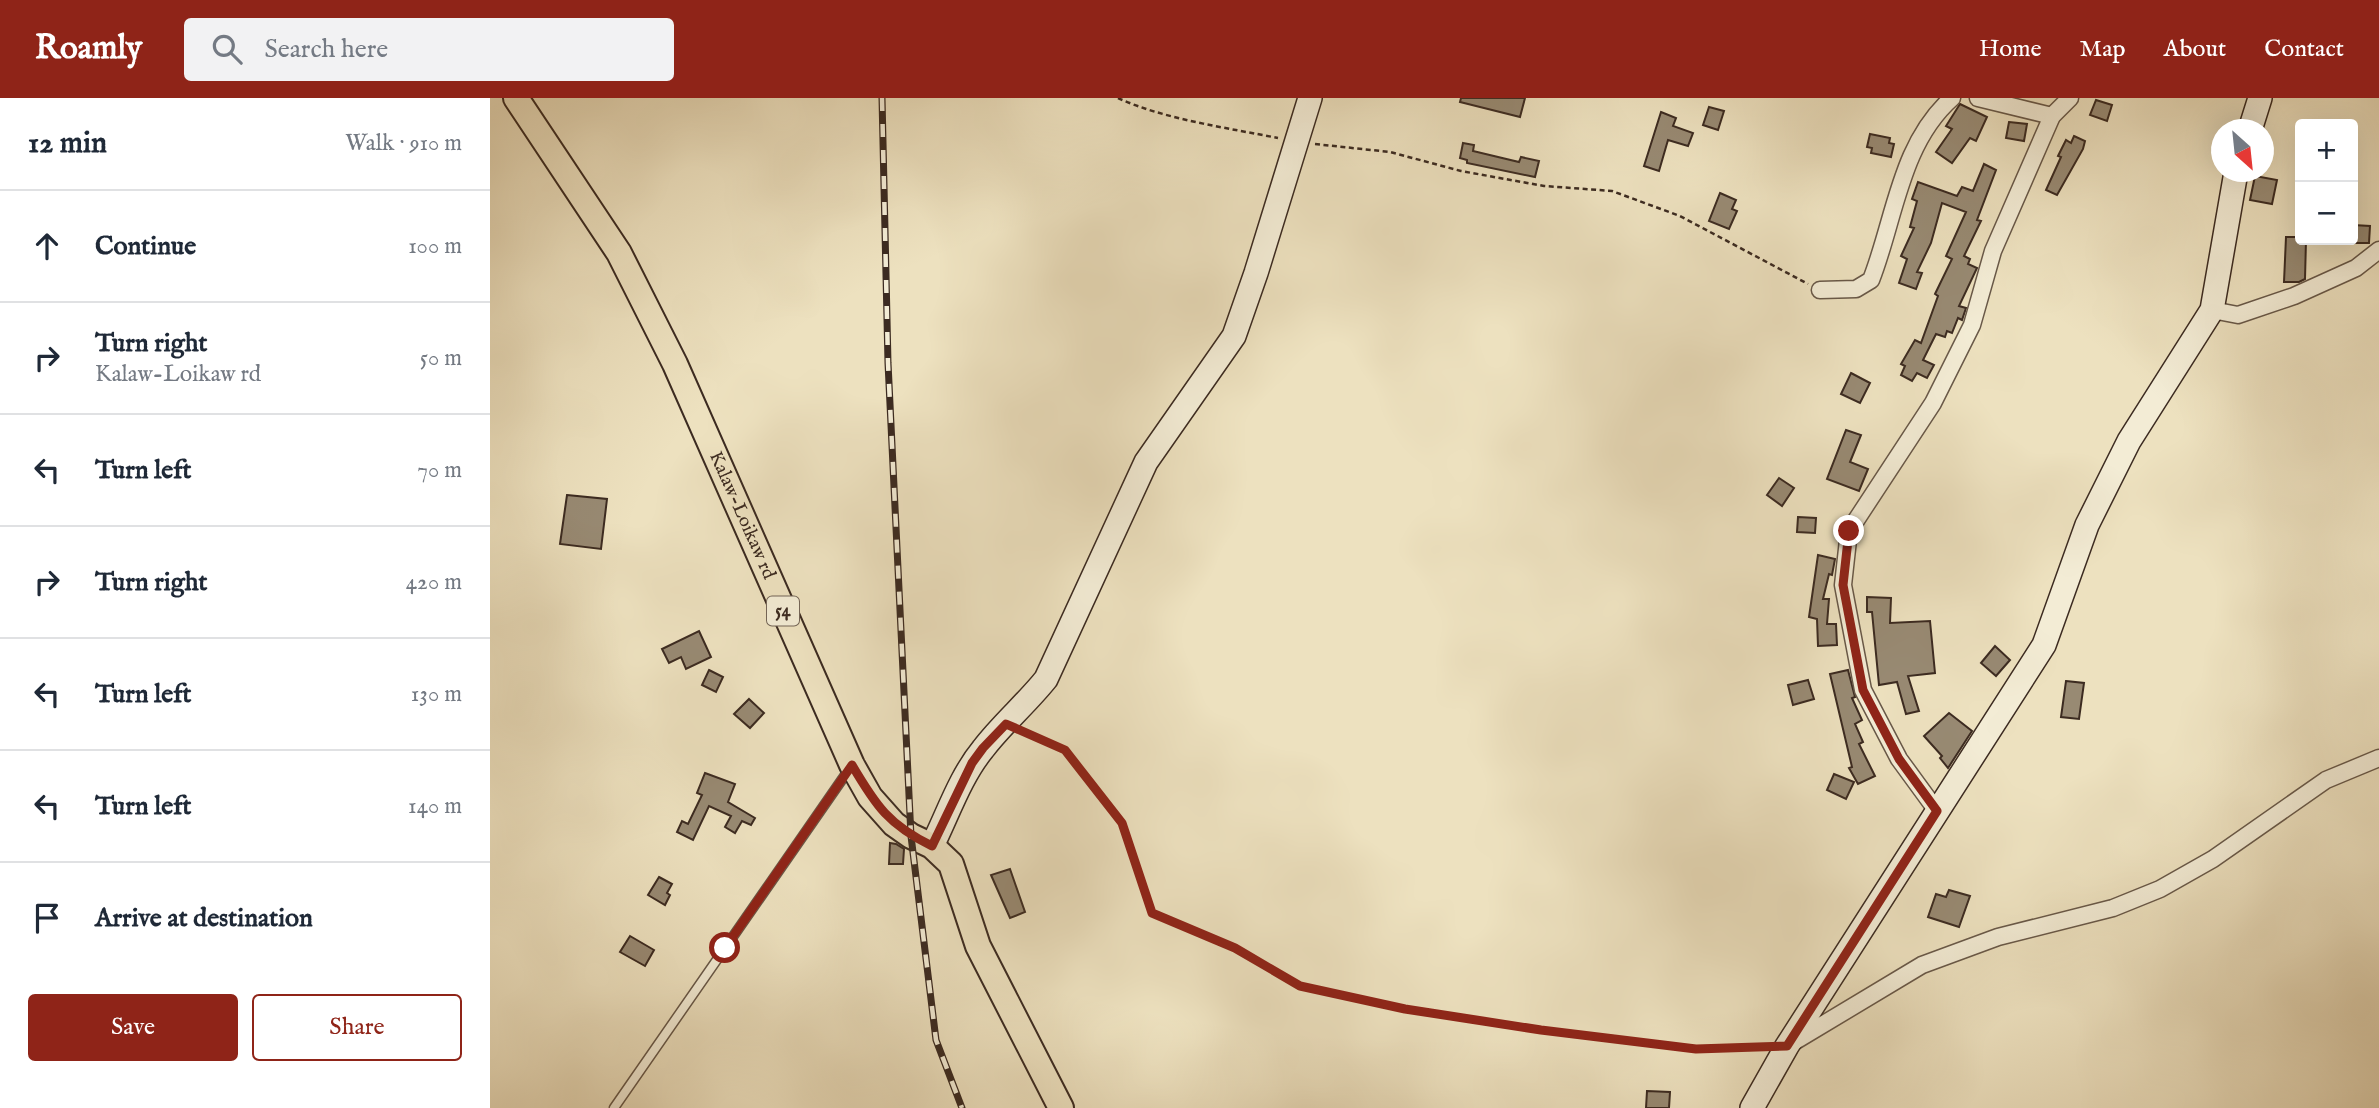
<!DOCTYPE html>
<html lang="en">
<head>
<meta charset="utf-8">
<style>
	:root { --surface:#fff; --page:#f2f2f3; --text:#1f2937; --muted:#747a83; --line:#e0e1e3; --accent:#8f2418 }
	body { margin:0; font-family:"IM FELL English",serif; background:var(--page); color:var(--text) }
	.controls { position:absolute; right:21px; top:21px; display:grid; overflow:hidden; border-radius:7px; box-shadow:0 7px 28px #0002 }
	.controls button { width:63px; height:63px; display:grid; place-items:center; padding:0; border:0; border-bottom:2px solid var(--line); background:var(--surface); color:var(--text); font:35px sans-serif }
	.compass { position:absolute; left:1721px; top:21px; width:63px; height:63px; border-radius:50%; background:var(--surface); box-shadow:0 7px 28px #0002; rotate:153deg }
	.stop { position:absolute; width:21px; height:21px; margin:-16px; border:5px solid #8f2418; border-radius:50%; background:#fff }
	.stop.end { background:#8f2418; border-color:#fff; box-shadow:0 2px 7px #0008 }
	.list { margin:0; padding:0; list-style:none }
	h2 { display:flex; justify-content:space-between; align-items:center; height:91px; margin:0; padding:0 28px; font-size:30px }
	h2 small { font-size:23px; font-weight:400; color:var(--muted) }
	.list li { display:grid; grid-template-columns:46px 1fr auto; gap:21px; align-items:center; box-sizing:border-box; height:112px; padding:0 28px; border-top:2px solid var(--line) }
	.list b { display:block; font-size:26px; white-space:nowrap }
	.list p { margin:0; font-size:23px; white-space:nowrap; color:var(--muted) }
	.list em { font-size:23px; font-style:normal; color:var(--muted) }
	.actions { display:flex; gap:14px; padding:21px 28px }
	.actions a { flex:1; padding:16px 0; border:2px solid var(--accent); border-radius:7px; text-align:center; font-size:24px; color:var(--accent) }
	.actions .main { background:var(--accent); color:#fff }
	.icon { flex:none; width:38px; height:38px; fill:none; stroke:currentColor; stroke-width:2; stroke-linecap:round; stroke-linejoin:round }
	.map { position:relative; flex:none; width:1889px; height:1010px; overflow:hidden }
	header { display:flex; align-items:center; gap:42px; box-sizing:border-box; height:98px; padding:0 35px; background:var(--accent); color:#fff }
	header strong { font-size:33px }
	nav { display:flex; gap:38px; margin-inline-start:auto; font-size:24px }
	.search { width:490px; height:63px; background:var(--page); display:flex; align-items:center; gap:18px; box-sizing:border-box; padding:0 24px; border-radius:7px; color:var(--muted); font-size:26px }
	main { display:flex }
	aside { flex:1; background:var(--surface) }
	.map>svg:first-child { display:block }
</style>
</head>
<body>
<header>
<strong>Roamly</strong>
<div class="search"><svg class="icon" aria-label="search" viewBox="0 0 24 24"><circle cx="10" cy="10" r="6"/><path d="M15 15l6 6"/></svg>Search here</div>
<nav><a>Home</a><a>Map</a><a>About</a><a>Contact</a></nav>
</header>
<main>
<aside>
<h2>12 min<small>Walk · 910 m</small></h2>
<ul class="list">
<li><svg class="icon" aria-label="ahead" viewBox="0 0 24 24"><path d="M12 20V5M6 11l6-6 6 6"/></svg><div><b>Continue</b></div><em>100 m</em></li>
<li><svg class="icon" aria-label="right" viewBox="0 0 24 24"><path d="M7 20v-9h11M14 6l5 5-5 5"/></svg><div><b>Turn right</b><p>Kalaw-Loikaw rd</p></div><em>50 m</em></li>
<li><svg class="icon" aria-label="left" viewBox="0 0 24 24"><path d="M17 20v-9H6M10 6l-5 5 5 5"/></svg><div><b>Turn left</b></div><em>70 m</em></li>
<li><svg class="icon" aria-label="right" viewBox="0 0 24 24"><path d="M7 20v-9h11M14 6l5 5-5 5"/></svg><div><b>Turn right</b></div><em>420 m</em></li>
<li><svg class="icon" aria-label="left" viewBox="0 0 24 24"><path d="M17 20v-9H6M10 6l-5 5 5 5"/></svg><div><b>Turn left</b></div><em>130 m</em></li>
<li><svg class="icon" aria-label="left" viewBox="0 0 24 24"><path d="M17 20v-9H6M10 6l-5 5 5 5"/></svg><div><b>Turn left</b></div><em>140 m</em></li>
<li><svg class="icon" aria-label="arrive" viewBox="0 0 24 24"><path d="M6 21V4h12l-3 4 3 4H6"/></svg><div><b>Arrive at destination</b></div></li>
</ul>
<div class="actions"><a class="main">Save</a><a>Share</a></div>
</aside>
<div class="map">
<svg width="1889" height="1010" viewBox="0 0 1889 1010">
	<rect width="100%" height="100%" fill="#ede1bf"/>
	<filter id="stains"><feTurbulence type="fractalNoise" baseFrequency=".00286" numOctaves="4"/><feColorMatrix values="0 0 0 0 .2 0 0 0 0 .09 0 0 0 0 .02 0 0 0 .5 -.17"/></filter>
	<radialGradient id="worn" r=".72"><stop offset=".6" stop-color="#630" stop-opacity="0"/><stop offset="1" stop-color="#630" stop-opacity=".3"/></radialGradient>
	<g fill="#988a73" stroke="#3c2b21" stroke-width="2">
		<path d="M971,0H1035L1030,19L970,4Z"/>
		<path d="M1606,2L1622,7L1617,23L1600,17Z"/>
		<path d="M1470,6L1497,19L1486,43L1480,40L1462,65L1446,54L1462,31L1456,28Z"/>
		<path d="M1219,9L1234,13L1228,32L1213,27Z"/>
		<path d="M1171,14L1186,20L1183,28L1203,35L1198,48L1178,42L1169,73L1154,68Z"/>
		<path d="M1519,24L1537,26L1534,43L1516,40Z"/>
		<path d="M1380,36L1400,40L1399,45L1404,46L1401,59L1381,55L1382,50L1377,49Z"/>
		<path d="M1584,38L1595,43L1593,51L1567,97L1556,92L1571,59L1568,58L1576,42L1581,45Z"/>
		<path d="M973,45L984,47L983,53L1029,64L1031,59L1049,63L1045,79L977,65V62L970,60Z"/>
		<path d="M1494,66L1506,72L1487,122L1491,123L1474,158L1480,161L1478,166L1487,170L1469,208L1476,210L1472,222L1468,220L1462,235L1457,233L1455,239L1446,236L1433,262L1444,267L1437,280L1427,275L1422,283L1411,277L1415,268L1411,266L1425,242L1431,245L1448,198L1445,196L1462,161L1456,158L1476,114L1452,105L1441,145L1427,174L1432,175L1426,191L1409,185L1417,161L1411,158L1424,130L1420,129L1427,103L1422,101L1428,84L1467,98L1472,89L1483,93Z"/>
		<path d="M1765,78L1787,82L1782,106L1760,102Z"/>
		<path d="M1230,95L1246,102L1242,111L1247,113L1239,131L1219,123Z"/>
		<path d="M1863,127L1880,128L1879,145H1863Z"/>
		<path d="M1796,139H1810V142H1816L1815,181L1809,184H1794Z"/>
		<path d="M1361,275L1380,285L1370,305L1351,296Z"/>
		<path d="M1356,332L1371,337L1360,364L1378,371L1369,393L1337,381Z"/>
		<path d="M1289,380L1304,390L1292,408L1277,397Z"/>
		<path d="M77,397L117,401L111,451L70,446Z"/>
		<path d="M1308,419L1326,420L1325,435L1307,434Z"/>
		<path d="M1328,457L1345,461L1342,477L1339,476L1333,501H1339L1337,526H1346L1347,547L1328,548L1327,521L1319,519Z"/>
		<path d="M1377,499L1401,500L1400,525L1440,523L1445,575L1418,578L1429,613L1416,616L1407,584L1389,587L1382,514H1377Z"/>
		<path d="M209,533L221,559L196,571L191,559L179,565L172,551Z"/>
		<path d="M1505,548L1520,562L1506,578L1491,565Z"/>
		<path d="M219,572L233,579L226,594L212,587Z"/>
		<path d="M1358,572L1365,599L1362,600L1372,622L1365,626L1373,644L1369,646L1385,678L1368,686L1359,670L1362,669L1340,576Z"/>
		<path d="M1318,582L1324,601L1303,607L1298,587Z"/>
		<path d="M1576,583L1594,585L1589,621L1571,619Z"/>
		<path d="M259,601L274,615L260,630L244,616Z"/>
		<path d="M1459,615L1482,633L1458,670L1450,660L1452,658L1434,638Z"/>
		<path d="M215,675L245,686L238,704L265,720L261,727L252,723L245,735L235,729L241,718L219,708L203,742L187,734L192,723L198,726L212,697L207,695Z"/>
		<path d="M1344,676L1364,684L1356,701L1337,692Z"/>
		<path d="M400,745L406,746L414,751L413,766H399Z"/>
		<path d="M520,771L535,814L520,820L501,777Z"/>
		<path d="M169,779L182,786L177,795L180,797L175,807L158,797Z"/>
		<path d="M1459,792L1480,798L1469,829L1438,819L1446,796L1456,799Z"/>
		<path d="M140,838L164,852L155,868L130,854Z"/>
		<path d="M1157,993L1180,994L1179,1010H1156Z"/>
	</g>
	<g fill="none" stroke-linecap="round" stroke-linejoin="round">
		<defs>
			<path id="lane" d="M124,1010L360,670"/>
			<g id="street">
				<path d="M1488,0L1562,18"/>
				<path d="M1330,192L1366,191L1381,182C1405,121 1410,46 1462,0"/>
				<path d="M1722,212L1748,217L1804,198L1866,170L1889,152"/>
				<path d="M1447,713L1409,661L1373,592L1353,487L1359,433L1443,305L1482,227L1503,153L1562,18L1580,0"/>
				<path d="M1302,945L1432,867L1508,839L1623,810L1670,791L1723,761L1836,682L1889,660"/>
			</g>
			<g id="secondary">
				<path d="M1760,32L1770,0"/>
				<path d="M442,748C458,716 470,679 493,651C512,626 536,606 556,581L656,364L744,238L766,175L820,0"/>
				<path d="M1262,1010L1297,948L1554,547L1597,427L1639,343L1722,212L1746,74"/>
			</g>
			<g id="primary">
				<path id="s1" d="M26,0L129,155L185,266L362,667L380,699L404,726L421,738L442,748L461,766L488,848L571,1010"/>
			</g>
		</defs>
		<use href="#lane" stroke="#685848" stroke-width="11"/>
		<use href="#street" stroke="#685848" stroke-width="19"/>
		<use href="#secondary" stroke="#3c2b21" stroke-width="26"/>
		<use href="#primary" stroke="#3c2b21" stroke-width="28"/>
		<g stroke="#3c2b21" stroke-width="2.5" stroke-dasharray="5 3.5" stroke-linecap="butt">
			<path d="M628,0C673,21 738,30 788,40"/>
			<path d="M825,46L900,54L971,73L1054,88L1122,93L1190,118L1318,186"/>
			<path d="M531,633L575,652L632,725L662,815L745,851L810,888L915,911L1051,932L1206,951L1277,948"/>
		</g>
		<use href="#lane" stroke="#f3ecd5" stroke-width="8"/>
		<use href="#street" stroke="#f3ecd5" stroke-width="16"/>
		<use href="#secondary" stroke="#f3ecd5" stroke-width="23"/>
		<use href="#primary" stroke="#ede1bf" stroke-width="24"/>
		<defs>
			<path id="rail" d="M392,0L398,265L421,738L446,942L472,1010"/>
		</defs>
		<use href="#rail" stroke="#3c2b21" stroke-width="7"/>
		<use href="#rail" stroke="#f3ecd5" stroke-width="4.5" stroke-dasharray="13" stroke-linecap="butt"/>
	</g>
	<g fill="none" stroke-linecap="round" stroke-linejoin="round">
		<path stroke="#8f2418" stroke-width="9" d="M235,850L362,667C386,708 399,727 442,748L482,665L493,650L516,626L575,652L589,670L632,725L662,815L745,850L810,888L915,911L1051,932L1206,951L1297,948L1447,713L1409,661L1373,592L1353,487L1359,433"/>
	</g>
	<g text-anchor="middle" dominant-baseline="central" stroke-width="7" stroke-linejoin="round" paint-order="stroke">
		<rect fill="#f3ecd5" stroke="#736557" stroke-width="2" x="277" y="498.5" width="32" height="29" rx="5"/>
		<g font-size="18" font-weight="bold" fill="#3c2b21">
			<text x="293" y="513">54</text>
		</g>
		<g font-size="19" fill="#3c2b21" stroke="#f3ecd5">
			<text stroke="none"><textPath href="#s1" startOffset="476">Kalaw-Loikaw rd</textPath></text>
		</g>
	</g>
	<rect width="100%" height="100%" filter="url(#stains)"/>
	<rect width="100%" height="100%" fill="url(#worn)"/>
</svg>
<div class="controls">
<button>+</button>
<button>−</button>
</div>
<svg class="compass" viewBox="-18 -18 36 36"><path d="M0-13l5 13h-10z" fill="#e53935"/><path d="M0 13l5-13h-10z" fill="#747a83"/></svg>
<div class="stop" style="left:235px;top:850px"></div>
<div class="stop end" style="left:1359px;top:433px"></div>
</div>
</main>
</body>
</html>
